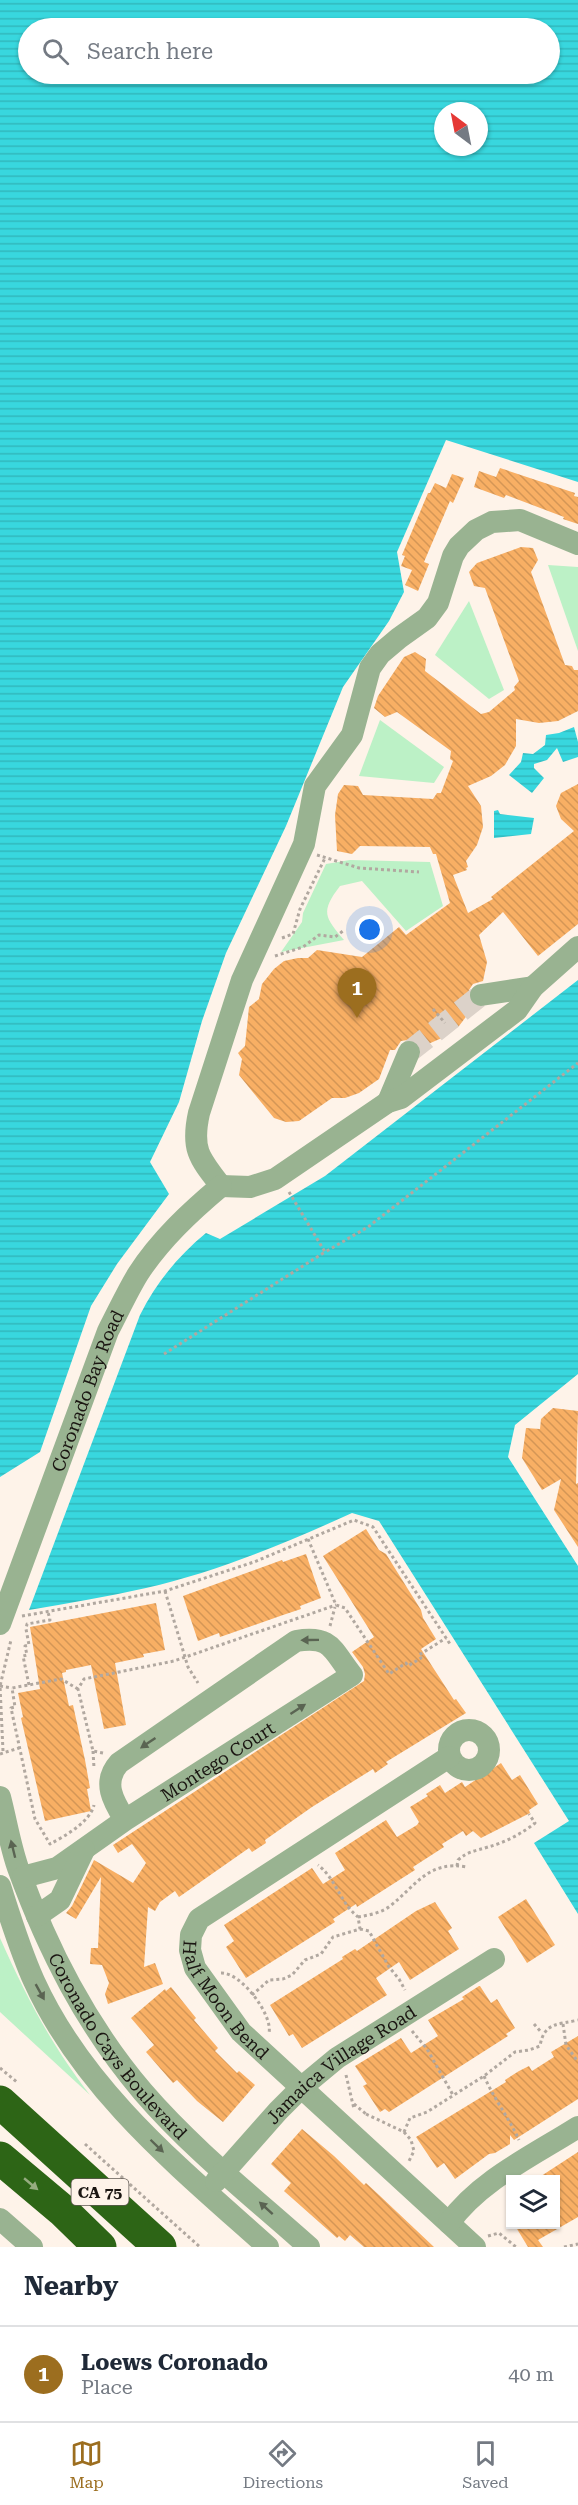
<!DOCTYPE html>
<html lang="en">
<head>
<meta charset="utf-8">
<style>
	:root { --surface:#fff; --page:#f2f2f3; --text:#1f2937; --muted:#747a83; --line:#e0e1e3; --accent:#9c6e1f }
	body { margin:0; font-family:"Roboto Serif",serif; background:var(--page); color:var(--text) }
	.controls { position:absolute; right:18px; bottom:18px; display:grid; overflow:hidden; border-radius:0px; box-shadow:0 2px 4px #0004 }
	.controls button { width:54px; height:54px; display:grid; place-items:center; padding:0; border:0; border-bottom:2px solid var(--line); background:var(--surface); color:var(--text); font:30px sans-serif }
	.compass { position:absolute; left:434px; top:102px; width:54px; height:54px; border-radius:50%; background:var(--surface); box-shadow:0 2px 4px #0004; rotate:328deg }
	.you { position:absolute; left:370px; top:930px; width:21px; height:21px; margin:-15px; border:4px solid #fff; border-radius:50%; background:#1a73e8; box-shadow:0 0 0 9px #1a73e833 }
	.badge { display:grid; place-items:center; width:39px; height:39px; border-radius:50%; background:var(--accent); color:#fff; font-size:20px; font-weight:700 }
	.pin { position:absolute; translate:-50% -50px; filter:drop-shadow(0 2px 3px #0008) }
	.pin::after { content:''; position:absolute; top:32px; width:21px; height:18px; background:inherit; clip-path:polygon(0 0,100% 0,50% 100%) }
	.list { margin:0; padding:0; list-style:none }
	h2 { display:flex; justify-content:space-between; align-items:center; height:78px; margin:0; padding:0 24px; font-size:26px }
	h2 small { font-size:20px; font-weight:400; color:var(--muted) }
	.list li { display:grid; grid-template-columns:39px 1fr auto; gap:18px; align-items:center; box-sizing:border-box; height:96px; padding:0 24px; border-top:2px solid var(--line) }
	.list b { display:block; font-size:22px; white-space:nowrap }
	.list p { margin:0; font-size:20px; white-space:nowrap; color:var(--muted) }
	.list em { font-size:20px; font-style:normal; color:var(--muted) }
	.icon { flex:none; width:33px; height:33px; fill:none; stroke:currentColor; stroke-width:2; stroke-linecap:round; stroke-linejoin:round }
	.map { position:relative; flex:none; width:578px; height:2247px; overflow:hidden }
	.search { position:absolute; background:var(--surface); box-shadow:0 2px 4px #0004; left:18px; right:18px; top:18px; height:66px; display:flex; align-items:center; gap:15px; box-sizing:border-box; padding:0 21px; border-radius:33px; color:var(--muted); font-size:22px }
	.sheet { height:174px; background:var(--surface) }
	nav { display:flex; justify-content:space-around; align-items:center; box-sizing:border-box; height:84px; border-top:2px solid var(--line); background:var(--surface); font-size:16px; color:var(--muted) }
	nav a { display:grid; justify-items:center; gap:3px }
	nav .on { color:var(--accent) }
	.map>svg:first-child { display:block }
</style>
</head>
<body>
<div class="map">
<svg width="578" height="2247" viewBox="0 0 578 2247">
	<defs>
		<pattern id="water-rules" width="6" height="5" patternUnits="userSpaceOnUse" patternTransform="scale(1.5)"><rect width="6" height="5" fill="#38d7de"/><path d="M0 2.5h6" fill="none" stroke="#31b8bd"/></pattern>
		<pattern id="building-back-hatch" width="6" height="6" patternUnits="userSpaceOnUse" patternTransform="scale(1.5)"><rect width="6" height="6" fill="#f8af64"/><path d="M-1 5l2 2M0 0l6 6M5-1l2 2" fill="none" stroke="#d49656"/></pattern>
	</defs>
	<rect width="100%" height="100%" fill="#fef3e9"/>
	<g fill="#bcf1c6">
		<path d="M548,565L578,567V651Z"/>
		<path d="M469,601L504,690L489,699L435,655Z"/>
		<path d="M380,720L444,767L434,783L359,776Z"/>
		<path d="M350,860L430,862L443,906L406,931L362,881L340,886C320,912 325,917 344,940L281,952L302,922L303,913L326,864Z"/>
		<path d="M0,1938C27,1998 50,2043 90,2095L0,2012Z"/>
	</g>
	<g fill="url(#water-rules)" fill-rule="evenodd">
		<path d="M0,0H578V482L446,440L397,552L404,592L389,621L343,687L286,826L226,953L202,1021L179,1102L150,1162L169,1194L117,1264L91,1306L40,1452L0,1477ZM550,28V74H28V28ZM443,111H479V147H443Z"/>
		<path d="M574,727L578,742V757L563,762L557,748L547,760L534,764V768L544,778L532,793L509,775L521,762L523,753L533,754L545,745L546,735L559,733Z"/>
		<path d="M498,810L500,814L534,818L531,834L494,838V811Z"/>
		<path d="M578,980V1374L515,1425L508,1457L578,1566V1914L534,1843L569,1821L379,1521L352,1513C286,1543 217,1572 146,1588C107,1597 68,1603 29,1610L140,1315C156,1283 178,1256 206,1233L220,1239L325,1176Z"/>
	</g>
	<g fill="url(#building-back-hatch)">
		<path d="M500,468L575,493L574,496L578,497V524L563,519L564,517L506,495L504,498L474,487L479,471L496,477Z"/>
		<path d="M452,474L464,478L453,503L450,501L424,562L429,564L418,591L405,585L412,570L401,566L405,556L402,555L428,493H430L435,483L446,488Z"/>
		<path d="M521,547L533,548L538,560L531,572L565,665L572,666L574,670H578V711L558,721L539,723L516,719V746L505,765L491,776L468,786L481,806L483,827L477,845L466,861L468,867L466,868L467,870L453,875L468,913L493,899L491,897L574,831L561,819L556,806L561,793L578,784V924L538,956L503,912L479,935L487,962L483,981L473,984L469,990L468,998L474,1006L459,1026L442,1038L421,1047L414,1039L401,1041L395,1050H390L379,1079L359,1093L345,1098H332L299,1121L286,1122L274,1118L239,1075L242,1059L238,1053L245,1046L249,1007L259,999L262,984L274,969L284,961L298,958H308L317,950L362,957L399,927L406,935L450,903L436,854H433L430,847L360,846L352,854L337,851L335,815L338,794L344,785L358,786L363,795L433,799L437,793H441L453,761L450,759L451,751L397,712L385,717L374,708L378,696L404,657L415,652L426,659L425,671L481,714L489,712L515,690L514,687L519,681L485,588L474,586L469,572L477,563Z"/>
		<path d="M553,1408L578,1411L576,1484L578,1483V1547L554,1510L561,1479L542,1490L522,1458L526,1428L540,1429L541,1419Z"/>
		<path d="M366,1529L379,1550L386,1554L421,1610L423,1618L436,1639L421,1649L454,1700L456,1699L466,1713L386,1762L388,1764L375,1773L373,1769L312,1807L265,1840L266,1843L252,1852L249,1848L179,1897L175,1891L160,1902L155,1911L148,1907L144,1967L155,1963L163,1984L108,2004L105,1994L109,1983L102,1965L90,1964L91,1948H98L101,1877L76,1919L66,1913L72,1906L94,1860L133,1883L146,1863L132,1844L118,1853L113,1845L364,1681L365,1674L363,1667L352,1652L374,1637L323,1556Z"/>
		<path d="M306,1554L321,1598L300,1606L301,1609L283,1615L220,1637L219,1633L198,1641L183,1596L282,1560L283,1562Z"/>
		<path d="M156,1603L165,1650L143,1654L144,1657L115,1663L126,1725L104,1729L91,1665L66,1670V1672L62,1673L69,1706L73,1705L85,1760L90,1788L87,1789L91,1811L45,1821L21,1718L23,1717L18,1693L40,1689L30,1627Z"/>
		<path d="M501,1763L512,1780L520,1775L538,1804L529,1810L530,1813L481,1838L473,1831L466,1836L463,1831L442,1844L444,1847L413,1867L415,1870L357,1907L356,1904L333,1919L335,1922L246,1978L226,1947L234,1941L224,1925L312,1868L323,1884L345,1870L335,1853L386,1820L397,1837L417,1825L419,1822L410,1807L428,1796L426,1794L440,1785L445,1793L462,1782L465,1787Z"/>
		<path d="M526,1899L555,1945L527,1963L498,1917Z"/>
		<path d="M435,1902L452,1928L448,1931L459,1949L410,1980L399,1962L376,1978L387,1995L302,2048L293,2034L289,2036L270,2005L343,1959L342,1957L355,1949L357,1951L416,1911Z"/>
		<path d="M479,1986H480L491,2003L497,1999L515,2028L506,2034L508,2036L389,2112L385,2109L380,2112L363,2086L367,2084L355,2066L401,2038L411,2053L438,2036L428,2020L464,1999L462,1997Z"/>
		<path d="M171,1987L196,2018L194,2020L218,2048L215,2051L237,2073L239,2071L255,2085L223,2122L197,2101L177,2080L173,2083L146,2052L154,2045L131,2018L165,1989L166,1991Z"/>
		<path d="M578,2036V2099L514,2140L510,2135V2144L495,2153L489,2154L455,2179L444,2163L437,2168L416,2137L506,2082L505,2080L519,2071L529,2066L532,2071L554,2057L551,2052Z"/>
		<path d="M302,2129L334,2156L364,2185L366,2183L379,2195L434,2247H364L350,2235L345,2241L339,2236L337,2238L284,2191L291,2183L271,2164Z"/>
		<path d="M578,2152V2217L538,2240L543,2247H528L514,2224H558L555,2222V2180H535Z"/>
	</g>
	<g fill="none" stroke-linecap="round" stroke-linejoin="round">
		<path stroke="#dcd2c9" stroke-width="22" stroke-dasharray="22 11" stroke-linecap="butt" d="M409,1052L481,995"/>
		<g stroke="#b1a8a0" stroke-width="3" stroke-dasharray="3 3" stroke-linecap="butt">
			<path d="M317,855L359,868L419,872"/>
			<path d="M282,938L293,934L300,909L325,858"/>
			<path d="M275,956L303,947L319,935L335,937L343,931"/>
			<path d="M433,1009L445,1023"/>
			<path d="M289,1192L325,1252L368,1227L578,1063"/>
			<path d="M164,1354L325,1252"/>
			<path d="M308,1539L336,1605L345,1608L389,1674L406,1663L408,1666L421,1658L419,1655L446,1638"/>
			<path d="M165,1591L188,1667L198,1683"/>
			<path d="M22,1616L165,1591L254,1562L354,1520L373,1527L450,1644"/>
			<path d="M330,1626L335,1607"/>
			<path d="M29,1685L23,1656L27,1655L25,1646L29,1645L26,1629L27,1624L50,1620L48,1612"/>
			<path d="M0,1686L12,1688"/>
			<path d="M78,1689L61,1679L12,1688L15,1707L11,1708L35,1819L50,1844C65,1836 90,1822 94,1805"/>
			<path d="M488,1742L496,1737"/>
			<path d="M3,1751L0,1686L11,1640"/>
			<path d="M93,1751L94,1768"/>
			<path d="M103,1753L93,1751L78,1689L84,1679L174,1661L336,1605"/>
			<path d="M0,1754L19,1748"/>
			<path d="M457,1866L458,1860C468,1851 476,1851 488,1847C504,1843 523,1833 535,1823L529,1814"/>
			<path d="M358,1917C369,1915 381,1913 390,1906C416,1886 428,1860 467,1867"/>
			<path d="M360,1929L369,1931L389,1967L399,1979L405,1990"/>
			<path d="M221,1973C241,1972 273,2015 269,2033"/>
			<path d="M252,1995L269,1980L283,1979L292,1975L305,1960L321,1954L333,1937L360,1929L358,1917C340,1903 337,1880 318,1865"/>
			<path d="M534,2024L542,2033"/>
			<path d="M563,2024L566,2045L578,2062"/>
			<path d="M412,2031L427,2049L453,2095"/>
			<path d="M0,2068L18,2083"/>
			<path d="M346,2075L354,2109"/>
			<path d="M484,2076C494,2099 509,2118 519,2140"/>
			<path d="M354,2104L366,2114"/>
			<path d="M366,2114L404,2132L410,2118L427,2112L484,2076L515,2052L529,2050L540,2046C544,2022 558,2025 578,2020"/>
			<path d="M404,2132L411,2140L414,2151L409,2161"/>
			<path d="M85,2144L200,2247"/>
			<path d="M488,2236L499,2233L516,2247"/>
			<path d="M564,2247L578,2244"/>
		</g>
		<g stroke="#99b391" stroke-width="22">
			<path d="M481,995L533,987"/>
			<path d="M388,1102L409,1052"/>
			<path d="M221,1186C199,1158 191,1149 199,1113L242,980L304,844L315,786L352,735L370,668L380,654L399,638L427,618L438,603L453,556L459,546L476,530L492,522L520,520L578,544"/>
			<path d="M221,1186L250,1187L275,1179L388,1102L401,1098L517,1010L533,987L578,947"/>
			<path id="s1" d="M0,1624L108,1331C118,1312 127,1292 138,1274C160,1240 190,1212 221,1186"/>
			<circle cx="469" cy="1750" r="20"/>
			<path id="s2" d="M449,1757L199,1919L191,1935L190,1950L195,1968L241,2032L475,2247"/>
			<path id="s3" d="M0,1797C6,1820 10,1845 18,1868C48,1950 86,2025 143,2092C192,2149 253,2197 309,2247"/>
			<path id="s4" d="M23,1877L57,1868L118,1825L125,1820L352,1675C332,1650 332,1635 296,1641L119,1763C102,1782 113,1801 125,1820"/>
			<path d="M0,1886C10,1917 20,1950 34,1981C84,2091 180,2168 268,2247"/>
			<path d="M37,1916L60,1900L84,1850"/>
			<path id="s5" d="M216,2181L278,2111L302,2087L337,2058L494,1959"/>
			<path d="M0,2219L32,2247"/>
			<path d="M449,2223C480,2180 534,2155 578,2127"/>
		</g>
		<g stroke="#2d6516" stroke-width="33">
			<path d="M0,2102L160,2247"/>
			<path d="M0,2158L62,2210L100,2247"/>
		</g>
	</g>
	<defs><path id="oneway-solid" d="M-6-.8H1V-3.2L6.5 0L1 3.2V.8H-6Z" transform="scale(1.5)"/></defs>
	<g fill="#5a6452">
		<use href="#oneway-solid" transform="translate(310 1640) rotate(179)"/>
		<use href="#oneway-solid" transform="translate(298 1709) rotate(-33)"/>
		<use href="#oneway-solid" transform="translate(148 1743) rotate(146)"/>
		<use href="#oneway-solid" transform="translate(13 1849) rotate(-104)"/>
		<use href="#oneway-solid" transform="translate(40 1992) rotate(61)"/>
		<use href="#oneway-solid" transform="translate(157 2146) rotate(44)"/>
		<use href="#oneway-solid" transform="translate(266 2208) rotate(-138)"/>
	</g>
	<use fill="#96ac80" href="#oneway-solid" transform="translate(31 2184) rotate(40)"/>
	<g text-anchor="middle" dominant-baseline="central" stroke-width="4.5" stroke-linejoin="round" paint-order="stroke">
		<rect fill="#fef3e9" stroke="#5f5852" stroke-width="1.5" x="71.5" y="2179" width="57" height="26" rx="4.5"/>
		<g font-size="16" font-weight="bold" fill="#1b1612">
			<text x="100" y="2192">CA 75</text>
		</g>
		<g font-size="18" fill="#1b1612" stroke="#fef3e9">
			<text stroke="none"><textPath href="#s1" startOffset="249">Coronado Bay Road</textPath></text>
			<text stroke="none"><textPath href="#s4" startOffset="228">Montego Court</textPath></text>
			<text stroke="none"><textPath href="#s2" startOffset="392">Half Moon Bend</textPath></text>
			<text stroke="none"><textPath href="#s3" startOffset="279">Coronado Cays Boulevard</textPath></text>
			<text stroke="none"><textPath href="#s5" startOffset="172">Jamaica Village Road</textPath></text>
		</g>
	</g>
</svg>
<div class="controls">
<button><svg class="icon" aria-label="layers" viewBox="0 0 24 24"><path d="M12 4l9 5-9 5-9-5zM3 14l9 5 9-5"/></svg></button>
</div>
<svg class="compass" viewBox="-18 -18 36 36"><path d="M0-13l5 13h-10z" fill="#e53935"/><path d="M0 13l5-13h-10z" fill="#747a83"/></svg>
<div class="you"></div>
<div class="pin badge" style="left:357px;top:1018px">1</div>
<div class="search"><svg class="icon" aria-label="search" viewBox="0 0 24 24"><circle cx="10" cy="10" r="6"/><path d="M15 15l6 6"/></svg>Search here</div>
</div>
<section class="sheet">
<h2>Nearby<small></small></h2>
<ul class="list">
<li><span class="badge">1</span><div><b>Loews Coronado</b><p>Place</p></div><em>40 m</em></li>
</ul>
</section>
<nav>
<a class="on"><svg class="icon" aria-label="map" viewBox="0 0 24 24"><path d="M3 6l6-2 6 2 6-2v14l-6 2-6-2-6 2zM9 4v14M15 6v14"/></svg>Map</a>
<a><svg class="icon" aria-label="directions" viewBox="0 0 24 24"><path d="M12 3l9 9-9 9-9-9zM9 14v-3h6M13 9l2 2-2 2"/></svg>Directions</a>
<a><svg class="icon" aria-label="saved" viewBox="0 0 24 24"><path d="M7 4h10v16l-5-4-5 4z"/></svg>Saved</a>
</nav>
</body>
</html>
